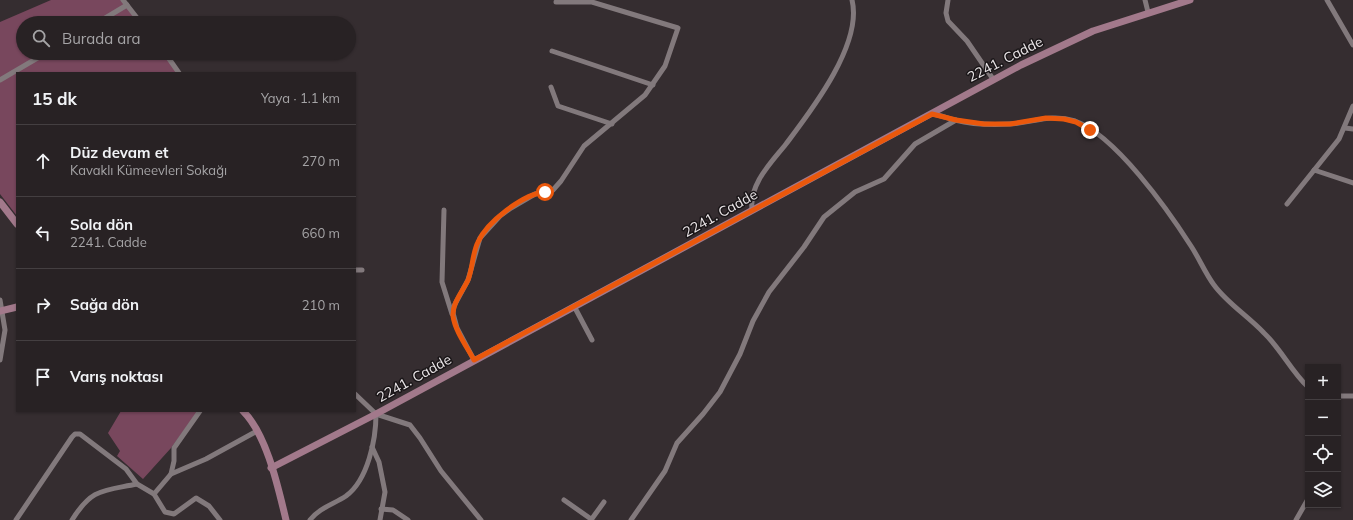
<!DOCTYPE html>
<html lang="tr">
<head>
<meta charset="utf-8">
<style>
	:root { --surface:#282224; --page:#302a2c; --text:#f1f3f6; --muted:#a5a4a6; --line:#443f41 }
	body { margin:0; font-family:Mulish,sans-serif; background:var(--page); color:var(--text) }
	.controls { position:absolute; right:12px; bottom:12px; display:grid; overflow:hidden; border-radius:0px; box-shadow:0 1px 3px #0004 }
	.controls button { width:36px; height:36px; display:grid; place-items:center; padding:0; border:0; border-bottom:1px solid var(--line); background:var(--surface); color:var(--text); font:20px sans-serif }
	.stop { position:absolute; width:12px; height:12px; margin:-9px; border:3px solid #ea580c; border-radius:50%; background:#fff }
	.stop.end { background:#ea580c; border-color:#fff; box-shadow:0 1px 4px #0008 }
	.list { margin:0; padding:0; list-style:none }
	h2 { display:flex; justify-content:space-between; align-items:center; height:52px; margin:0; padding:0 16px; font-size:17px }
	h2 small { font-size:13px; font-weight:400; color:var(--muted) }
	.list li { display:grid; grid-template-columns:26px 1fr auto; gap:12px; align-items:center; box-sizing:border-box; height:72px; padding:0 16px; border-top:1px solid var(--line) }
	.list b { display:block; font-size:15px; white-space:nowrap }
	.list p { margin:0; font-size:13px; white-space:nowrap; color:var(--muted) }
	.list em { font-size:13px; font-style:normal; color:var(--muted) }
	.icon { flex:none; width:22px; height:22px; fill:none; stroke:currentColor; stroke-width:2; stroke-linecap:round; stroke-linejoin:round }
	.map { position:relative; flex:none; width:1353px; height:520px; overflow:hidden }
	.search { position:absolute; background:var(--surface); box-shadow:0 1px 3px #0004; left:16px; top:16px; width:340px; height:44px; display:flex; align-items:center; gap:10px; box-sizing:border-box; padding:0 14px; border-radius:22px; color:var(--muted); font-size:15px }
	.panel { position:absolute; background:var(--surface); box-shadow:0 1px 3px #0004; left:16px; top:72px; width:340px; height:340px; border-radius:0px }
	.map>svg:first-child { display:block }
</style>
</head>
<body>
<div class="map">
<svg width="1353" height="520" viewBox="0 0 1353 520">
	<rect width="100%" height="100%" fill="#352d30"/>
	<g fill="#78475d">
		<path d="M51,0H121L125,5L94,23H23V53H44L0,80V22Z"/>
		<path d="M127,7L139,23H99Z"/>
		<path d="M49,53H163L178,73H17V216L0,194V82Z"/>
		<path d="M121,411H198L171,448L143,479L117,456L120,451L108,433Z"/>
	</g>
	<g fill="none" stroke-linecap="round" stroke-linejoin="round">
		<g stroke="#82797c" stroke-width="5">
			<path d="M123,0L141,23"/>
			<path d="M948,0L946,13L948,21L967,41L993,79"/>
			<path d="M1145,0L1148,12"/>
			<path d="M1327,0L1353,45"/>
			<path d="M97,23L127,5"/>
			<path d="M552,51L653,85"/>
			<path d="M165,53L179,73"/>
			<path d="M0,80L46,53"/>
			<path d="M551,87L558,106L612,124"/>
			<path d="M932,114C940,115 947,118 955,120C971,124 992,125 1009,124C1033,123 1050,113 1075,121C1115,135 1168,210 1191,246C1199,258 1205,273 1214,285C1227,303 1248,316 1264,333C1281,349 1291,371 1308,387"/>
			<path d="M1345,128L1353,129"/>
			<path d="M1314,170L1353,183"/>
			<path d="M1287,204L1339,139L1353,106"/>
			<path d="M444,210L442,282L452,314"/>
			<path d="M752,210C749,184 771,163 786,144C811,111 863,44 852,0"/>
			<path d="M355,270H362"/>
			<path d="M0,300L5,330L0,360"/>
			<path d="M574,306L592,340"/>
			<path d="M474,360L457,328L453,313L454,306L468,280L480,238L500,216L511,208L535,194L553,190L561,181L584,146L645,95L665,66L678,28L592,2H556"/>
			<path d="M355,394L376,414L410,425L420,438L441,471L481,520"/>
			<path d="M1338,396H1353"/>
			<path d="M1308,408V421"/>
			<path d="M372,447L379,462L385,492L380,520"/>
			<path d="M171,474L174,461V448L200,411"/>
			<path d="M154,494L171,474L206,459L257,431"/>
			<path d="M564,500L591,519"/>
			<path d="M381,509L393,510L408,520"/>
			<path d="M16,520L72,437L75,434H80L126,469L137,484L154,494L165,512L174,514L196,498L209,506L220,520"/>
			<path d="M72,520C92,488 103,491 137,484"/>
			<path d="M310,520C319,508 334,504 346,496C368,480 376,439 376,414"/>
			<path d="M591,520L604,502"/>
			<path d="M631,520L665,471L677,443L703,414L720,392L740,354L753,321L769,292L804,247L824,217L855,192L884,179L915,144L956,120"/>
			<path d="M1296,520L1308,499"/>
		</g>
		<g stroke="#a2798b" stroke-width="7">
			<path d="M0,202L17,224"/>
			<path d="M0,311L17,307"/>
			<path d="M243,411C267,435 278,487 286,520"/>
			<path d="M271,468L376,414L1021,65L1093,31L1190,0"/>
		</g>
	</g>
	<g fill="none" stroke-linecap="round" stroke-linejoin="round">
		<path stroke="#ea580c" stroke-width="5" d="M545,192C523,194 487,222 478,242C472,254 473,268 468,280C463,291 452,303 453,316C455,331 467,347 474,360L932,114L956,120L984,124H1010L1046,118L1064,119L1076,122L1090,130"/>
	</g>
	<g text-anchor="middle" dominant-baseline="central" stroke-width="3" stroke-linejoin="round" paint-order="stroke">
		<g font-size="14" fill="#ebe6e8" stroke="#1a1618">
			<text transform="translate(1005 59) rotate(-27)">2241. Cadde</text>
			<text transform="translate(720 213) rotate(-29)">2241. Cadde</text>
			<text transform="translate(414 378) rotate(-29)">2241. Cadde</text>
		</g>
	</g>
</svg>
<div class="controls">
<button>+</button>
<button>−</button>
<button><svg class="icon" aria-label="locate" viewBox="0 0 24 24"><circle cx="12" cy="12" r="6"/><path d="M12 2v4M12 18v4M2 12h4M18 12h4"/></svg></button>
<button><svg class="icon" aria-label="layers" viewBox="0 0 24 24"><path d="M12 4l9 5-9 5-9-5zM3 14l9 5 9-5"/></svg></button>
</div>
<div class="stop" style="left:545px;top:192px"></div>
<div class="stop end" style="left:1090px;top:130px"></div>
<div class="search"><svg class="icon" aria-label="search" viewBox="0 0 24 24"><circle cx="10" cy="10" r="6"/><path d="M15 15l6 6"/></svg>Burada ara</div>
<section class="panel">
<h2>15 dk<small>Yaya · 1.1 km</small></h2>
<ul class="list">
<li><svg class="icon" aria-label="ahead" viewBox="0 0 24 24"><path d="M12 20V5M6 11l6-6 6 6"/></svg><div><b>Düz devam et</b><p>Kavaklı Kümeevleri Sokağı</p></div><em>270 m</em></li>
<li><svg class="icon" aria-label="left" viewBox="0 0 24 24"><path d="M17 20v-9H6M10 6l-5 5 5 5"/></svg><div><b>Sola dön</b><p>2241. Cadde</p></div><em>660 m</em></li>
<li><svg class="icon" aria-label="right" viewBox="0 0 24 24"><path d="M7 20v-9h11M14 6l5 5-5 5"/></svg><div><b>Sağa dön</b></div><em>210 m</em></li>
<li><svg class="icon" aria-label="arrive" viewBox="0 0 24 24"><path d="M6 21V4h12l-3 4 3 4H6"/></svg><div><b>Varış noktası</b></div></li>
</ul>
</section>
</div>
</body>
</html>
